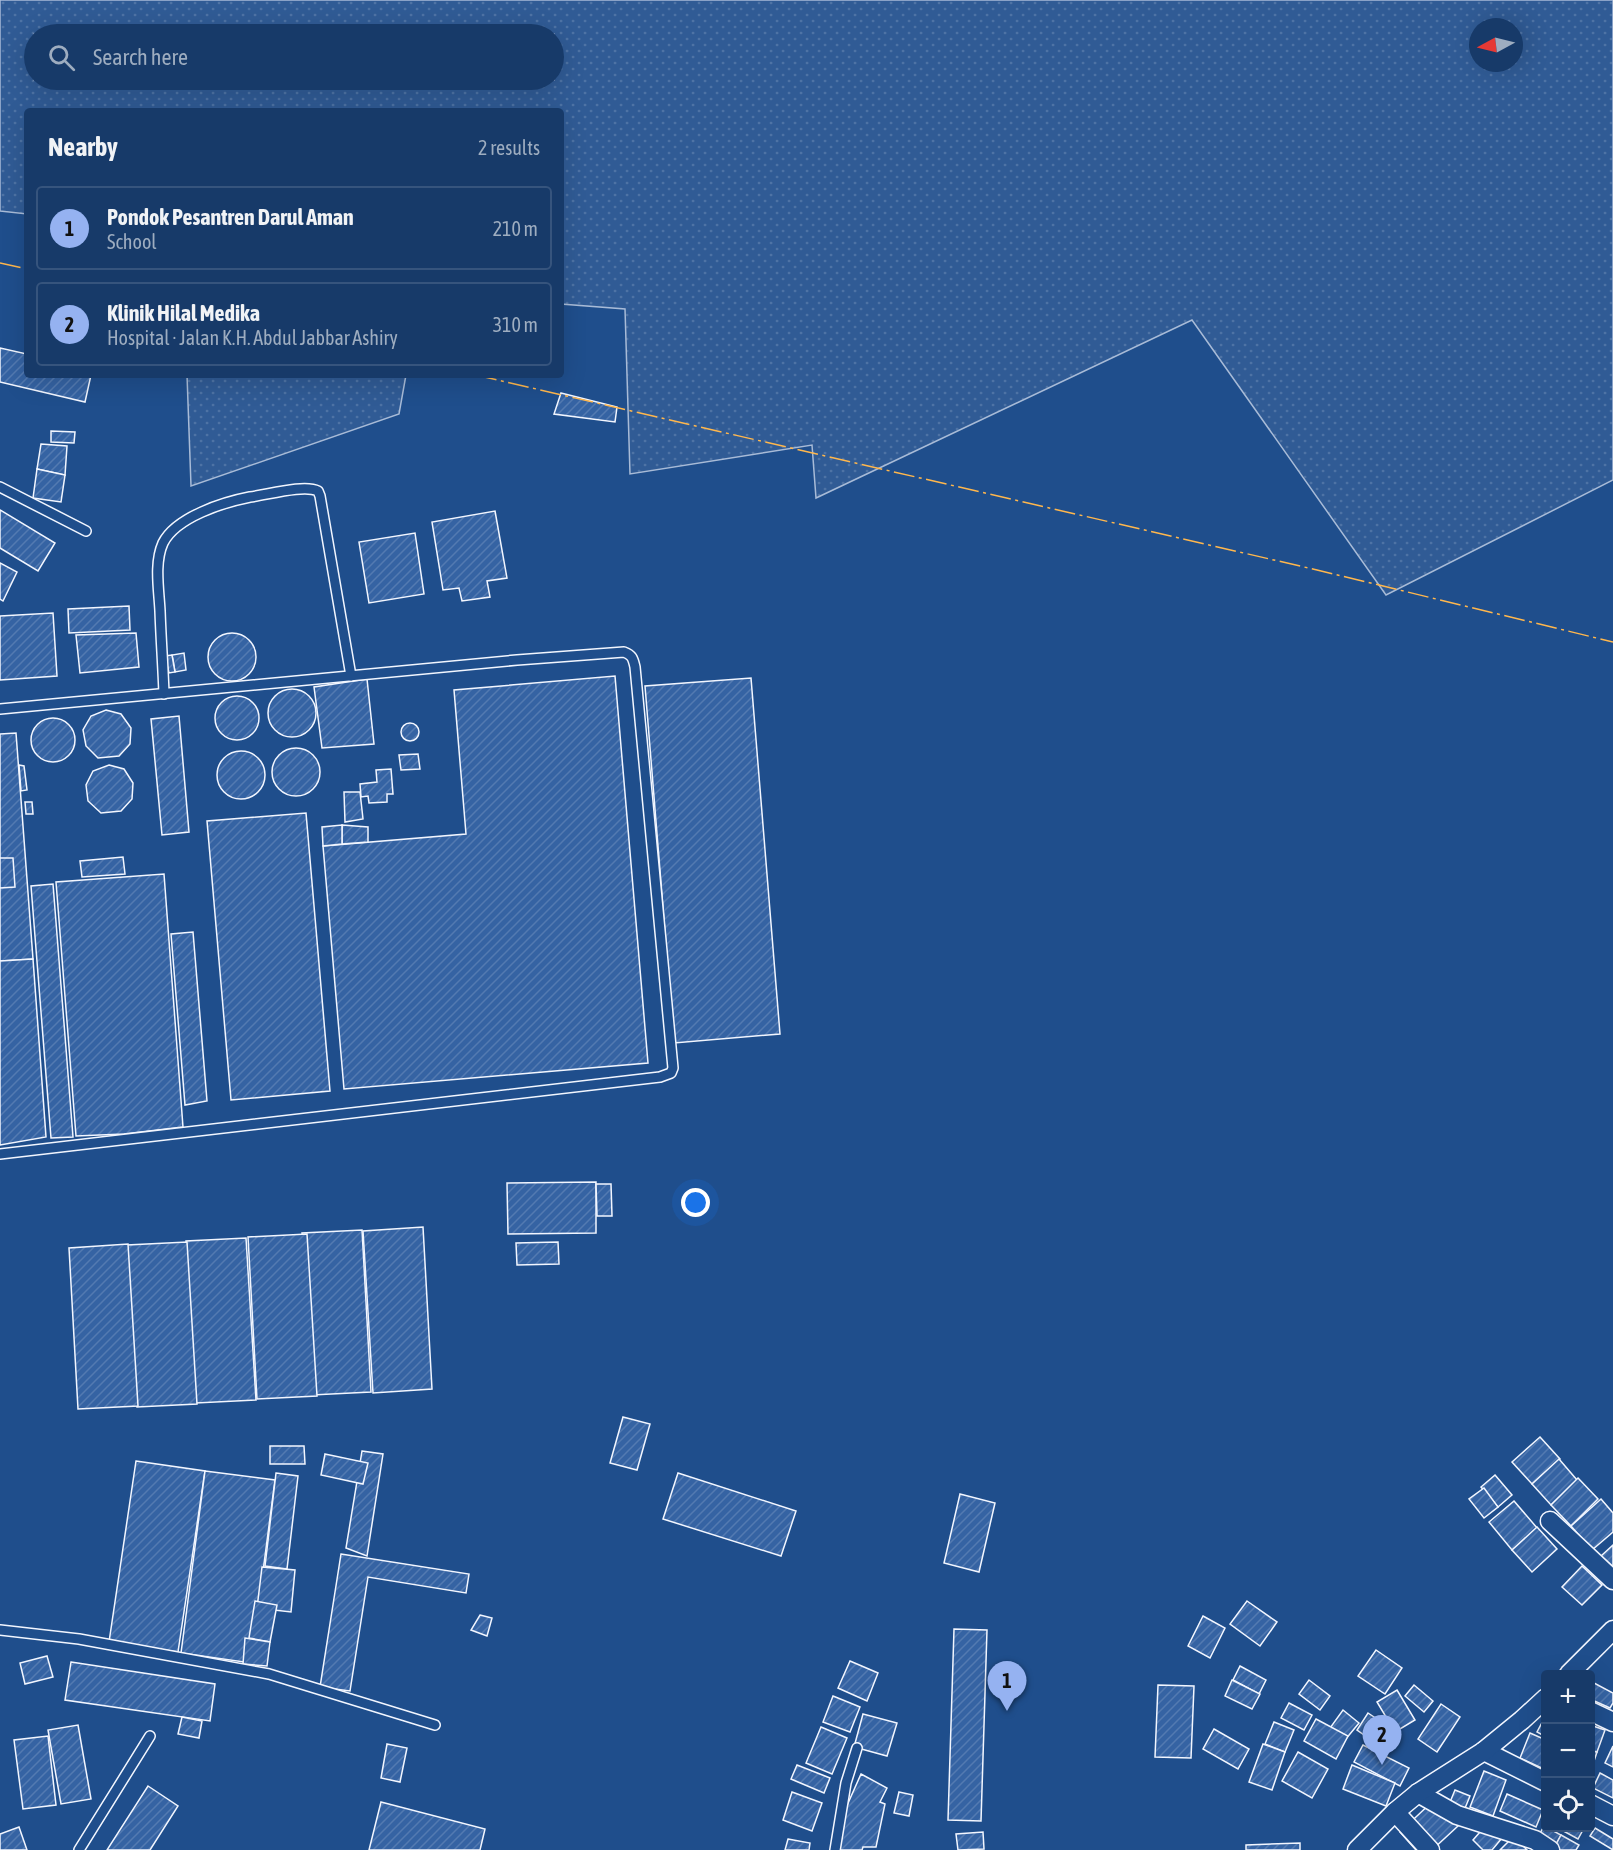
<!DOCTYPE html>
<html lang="en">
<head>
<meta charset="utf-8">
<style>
	:root { --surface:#173a69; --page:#244571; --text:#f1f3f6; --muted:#9eadc0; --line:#36547d; --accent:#95b2f1 }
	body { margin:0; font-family:"Asap Condensed",sans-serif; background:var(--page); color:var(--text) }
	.controls { position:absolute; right:18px; bottom:18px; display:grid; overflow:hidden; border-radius:6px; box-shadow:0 6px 24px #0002 }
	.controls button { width:54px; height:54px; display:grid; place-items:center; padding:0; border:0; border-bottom:2px solid var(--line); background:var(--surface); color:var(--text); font:30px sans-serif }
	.compass { position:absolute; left:1469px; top:18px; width:54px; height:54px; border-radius:50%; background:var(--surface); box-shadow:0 6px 24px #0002; rotate:263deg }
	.you { position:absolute; left:696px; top:1203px; width:21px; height:21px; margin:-15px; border:4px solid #fff; border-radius:50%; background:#1a73e8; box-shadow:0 0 0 9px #1a73e833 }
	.badge { display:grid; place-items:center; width:39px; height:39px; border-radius:50%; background:var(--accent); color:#111; font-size:20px; font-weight:700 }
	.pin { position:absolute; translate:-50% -50px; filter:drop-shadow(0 2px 3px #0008) }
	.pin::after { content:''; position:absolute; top:32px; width:21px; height:18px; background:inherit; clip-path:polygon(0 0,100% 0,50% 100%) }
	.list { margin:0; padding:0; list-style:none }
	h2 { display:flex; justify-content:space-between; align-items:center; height:78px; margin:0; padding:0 24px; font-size:26px }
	h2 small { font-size:20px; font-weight:400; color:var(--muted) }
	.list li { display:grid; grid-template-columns:39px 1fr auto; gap:18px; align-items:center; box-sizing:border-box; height:84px; margin:0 12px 12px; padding:0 12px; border:2px solid var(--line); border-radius:6px }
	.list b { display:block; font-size:22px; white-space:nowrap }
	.list p { margin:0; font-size:20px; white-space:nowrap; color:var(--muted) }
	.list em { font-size:20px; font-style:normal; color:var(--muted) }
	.icon { flex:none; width:33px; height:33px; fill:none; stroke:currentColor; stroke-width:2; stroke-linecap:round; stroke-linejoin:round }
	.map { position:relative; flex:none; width:1613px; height:1850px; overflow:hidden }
	.search { position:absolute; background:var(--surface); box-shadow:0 6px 24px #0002; left:24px; top:24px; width:540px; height:66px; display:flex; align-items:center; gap:15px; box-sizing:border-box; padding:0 21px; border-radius:33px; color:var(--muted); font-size:22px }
	.panel { position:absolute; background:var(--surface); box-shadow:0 6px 24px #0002; left:24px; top:108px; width:540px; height:270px; border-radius:6px }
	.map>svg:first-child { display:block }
</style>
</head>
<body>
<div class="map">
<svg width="1613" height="1850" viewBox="0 0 1613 1850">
	<defs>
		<pattern id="grass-dots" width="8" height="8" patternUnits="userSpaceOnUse" patternTransform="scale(1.5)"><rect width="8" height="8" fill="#305b95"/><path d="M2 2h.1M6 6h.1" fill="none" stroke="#4e73a5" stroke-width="1.8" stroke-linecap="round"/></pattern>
		<pattern id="building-hatch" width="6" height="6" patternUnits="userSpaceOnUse" patternTransform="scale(1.5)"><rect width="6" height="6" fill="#3563a3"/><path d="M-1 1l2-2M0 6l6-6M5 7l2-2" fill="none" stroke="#537ab1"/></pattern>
	</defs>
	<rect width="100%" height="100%" fill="#1f4e8c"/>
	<g fill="url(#grass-dots)" stroke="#a8bbd7" stroke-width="1.5" fill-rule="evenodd">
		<path d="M0,0H1613V480L1386,595L1192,320L816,498L812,445L630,474L625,309L561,304V111H27V214L0,211ZM1478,27H1514V63H1478ZM34,34H554V80H34Z"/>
		<path d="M187,375H406L399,414L191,486Z"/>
	</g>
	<g fill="url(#building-hatch)" stroke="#f2f6ff" stroke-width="1.5">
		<path d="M0,348L27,354V375H91L85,402L0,382Z"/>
		<path d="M561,393L617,407L615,422L554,414Z"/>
		<path d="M51,431L75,432L74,443L51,442Z"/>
		<path d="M41,444L67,446L65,475L37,469Z"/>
		<path d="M37,469L65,475L61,502L33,498Z"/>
		<path d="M0,510L55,543L38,571L0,548Z"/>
		<path d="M495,511L507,578L487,581L490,597L462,601L459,588L443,590L432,522Z"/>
		<path d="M415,533L424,594L369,603L359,542Z"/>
		<path d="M0,563L17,572L3,601L0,599Z"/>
		<path d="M129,606L130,630L69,633L68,609Z"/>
		<path d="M53,613L57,676L0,680V616Z"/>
		<path d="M136,633L139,667L80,673L76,635Z"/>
		<circle cx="232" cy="657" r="24"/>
		<path d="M184,653L186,670L175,672L172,655Z"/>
		<path d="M172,655L175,672L169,673L165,656Z"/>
		<path d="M615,676L648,1063L344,1089L323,846L466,834L454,690Z"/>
		<path d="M751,678L780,1034L674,1043L645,686Z"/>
		<path d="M367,679L374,744L322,748L314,687Z"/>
		<circle cx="292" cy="713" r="24"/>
		<circle cx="237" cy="718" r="22"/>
		<path d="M106,710L121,714L131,728L130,744L119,756L98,758L86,746L83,730L91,716Z"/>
		<path d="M179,716L189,832L162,835L151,719Z"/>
		<circle cx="53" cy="740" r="22"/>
		<circle cx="410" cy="732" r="9"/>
		<path d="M16,733L33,959L0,961V734Z"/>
		<circle cx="296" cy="772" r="24"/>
		<circle cx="241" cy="775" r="24"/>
		<path d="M418,754L420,769L401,770L399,755Z"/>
		<path d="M19,765L24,766L27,790L21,791Z"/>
		<path d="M109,765L124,769L133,783L132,799L121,811L101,813L88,801L86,785L93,771Z"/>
		<path d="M391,769L393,794H387V802L369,803L368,796L361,797L360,784L377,782L376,770Z"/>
		<path d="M344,792H360L363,819L345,822Z"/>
		<path d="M25,802H32L33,814H26Z"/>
		<path d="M306,813L330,1091L231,1100L207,821Z"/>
		<path d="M342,825L368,827V842L342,844Z"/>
		<path d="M342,825V844L323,846L322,827Z"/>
		<path d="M123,857L125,874L82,877L80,861Z"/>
		<path d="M0,858H13L15,887L0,888Z"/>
		<path d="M164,874L183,1127L124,1134L76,1136L56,882Z"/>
		<path d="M53,884L73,1137L51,1138L31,886Z"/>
		<path d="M193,932L207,1101L185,1105L171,934Z"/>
		<path d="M33,959L46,1137L0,1145V961Z"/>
		<path d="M596,1182V1233L508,1234L507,1183Z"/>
		<path d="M596,1184H611L612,1216H597Z"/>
		<path d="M423,1227L432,1389L373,1393L363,1231Z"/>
		<path d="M362,1230L371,1392L312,1395L302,1233Z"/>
		<path d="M307,1234L317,1396L257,1399L248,1237Z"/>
		<path d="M246,1238L256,1400L196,1403L186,1241Z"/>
		<path d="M187,1242L197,1404L137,1407L127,1245Z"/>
		<path d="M558,1242L559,1264L517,1265L516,1243Z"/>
		<path d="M128,1244L138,1406L78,1409L69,1248Z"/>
		<path d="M623,1417L650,1424L637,1470L610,1463Z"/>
		<path d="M1540,1437L1560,1459L1532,1484L1512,1462Z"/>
		<path d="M270,1446H304L305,1464H270Z"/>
		<path d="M362,1451L383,1454L367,1556L346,1548Z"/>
		<path d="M325,1454L368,1463L363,1484L321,1475Z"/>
		<path d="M1559,1459L1577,1480L1551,1505L1532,1484Z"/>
		<path d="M136,1461L205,1471L178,1652L109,1642Z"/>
		<path d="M205,1471L275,1480L251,1663L181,1653Z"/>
		<path d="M276,1473L298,1476L287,1569L265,1566Z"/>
		<path d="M678,1473L796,1511L781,1556L663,1519Z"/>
		<path d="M1495,1475L1512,1495L1498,1507L1481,1487Z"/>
		<path d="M1578,1478L1598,1499L1571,1526L1551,1505Z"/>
		<path d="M1484,1488L1498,1507L1484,1518L1469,1499Z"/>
		<path d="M960,1494L995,1503L979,1572L944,1563Z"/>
		<path d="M1601,1499L1613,1513V1532L1592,1550L1571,1526Z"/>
		<path d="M1514,1501L1538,1529L1512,1550L1489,1522Z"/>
		<path d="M1537,1527L1557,1549L1532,1572L1512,1550Z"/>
		<path d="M1613,1545V1569L1601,1556Z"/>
		<path d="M341,1554L469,1574L466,1593L368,1577L350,1691L320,1687Z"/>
		<path d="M1582,1566L1602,1585L1582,1605L1562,1587Z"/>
		<path d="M262,1567L295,1570L291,1612L257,1608Z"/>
		<path d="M255,1601L277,1605L270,1642L249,1638Z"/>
		<path d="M1247,1601L1277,1622L1260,1646L1230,1624Z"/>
		<path d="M480,1615L492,1618L487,1636L471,1630Z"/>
		<path d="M1203,1616L1225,1628L1210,1658L1188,1646Z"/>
		<path d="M954,1629L987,1630L981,1821L948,1820Z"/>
		<path d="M245,1638L270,1642L267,1666L243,1664Z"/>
		<path d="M1376,1650L1402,1668L1385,1694L1358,1676Z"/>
		<path d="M47,1656L53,1677L25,1684L20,1663Z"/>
		<path d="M850,1661L878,1673L867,1701L838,1688Z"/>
		<path d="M71,1662L215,1684L210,1721L65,1700Z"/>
		<path d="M1240,1666L1266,1680L1259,1694L1233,1680Z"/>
		<path d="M1232,1680L1260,1694L1252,1709L1225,1696Z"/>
		<path d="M1309,1680L1330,1696L1320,1710L1299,1694Z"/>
		<path d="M1594,1683L1613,1693V1703L1610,1708L1590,1699V1690Z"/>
		<path d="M1158,1685L1194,1686L1191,1758L1155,1757Z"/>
		<path d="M1414,1685L1433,1701L1424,1712L1405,1696Z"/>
		<path d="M1397,1690L1415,1720L1395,1732L1377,1702Z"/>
		<path d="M833,1696L860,1707L850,1732L823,1722Z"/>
		<path d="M1289,1703L1312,1715L1304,1730L1281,1718Z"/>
		<path d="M1441,1704L1460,1717L1437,1752L1418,1739Z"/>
		<path d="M1343,1710L1359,1723L1345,1740L1330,1728Z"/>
		<path d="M1368,1713L1389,1727L1377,1744L1357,1730Z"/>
		<path d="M863,1714L897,1723L887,1756L854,1747Z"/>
		<path d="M1546,1715V1737L1537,1732Z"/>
		<path d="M182,1717L202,1721L199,1738L178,1734Z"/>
		<path d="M1316,1719L1348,1736L1336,1759L1304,1741Z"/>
		<path d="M1274,1722L1294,1730L1285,1752L1265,1744Z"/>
		<path d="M78,1725L91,1799L61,1804L48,1730Z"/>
		<path d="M1590,1725L1605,1730L1597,1752L1590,1750Z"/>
		<path d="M821,1727L847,1738L832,1774L806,1763Z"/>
		<path d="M1214,1729L1249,1749L1238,1769L1203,1749Z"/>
		<path d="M1530,1733L1546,1740V1770L1520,1758Z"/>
		<path d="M48,1736L56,1805L23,1809L14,1740Z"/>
		<path d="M387,1744L407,1748L400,1782L381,1778Z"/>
		<path d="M1263,1744L1285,1752L1272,1790L1249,1782Z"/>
		<path d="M1363,1745L1409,1768L1400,1786L1354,1762Z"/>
		<path d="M1613,1746V1767L1605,1763Z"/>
		<path d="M1590,1751L1597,1752L1590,1773Z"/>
		<path d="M1298,1752L1328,1769L1312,1798L1282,1781Z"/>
		<path d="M797,1765L830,1778L824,1793L791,1779Z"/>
		<path d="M1352,1765L1395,1783L1386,1806L1343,1789Z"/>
		<path d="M1484,1771L1506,1780L1493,1816L1470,1807Z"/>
		<path d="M1600,1773L1613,1780V1798L1593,1788Z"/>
		<path d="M861,1774L887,1788L880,1802L885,1804L876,1847H863L862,1850H838L845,1810Z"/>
		<path d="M148,1786L178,1806L150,1850H107Z"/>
		<path d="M1455,1790L1470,1796L1463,1813L1448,1807Z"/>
		<path d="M792,1792L822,1803L812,1831L783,1820Z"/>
		<path d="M899,1792L913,1795L909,1816L894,1813Z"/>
		<path d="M1507,1794L1543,1810L1536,1827L1500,1811Z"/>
		<path d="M1434,1800L1458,1826L1432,1850H1416L1400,1832Z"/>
		<path d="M381,1802L485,1829L480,1850H369Z"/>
		<path d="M1487,1824L1502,1838L1492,1850H1483L1473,1840Z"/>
		<path d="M1544,1826L1561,1835L1553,1850L1536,1841Z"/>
		<path d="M19,1827L27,1850H0V1834Z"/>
		<path d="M1558,1828H1584L1578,1839Z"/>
		<path d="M1595,1828L1613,1839V1850L1590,1836Z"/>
		<path d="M983,1832L984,1849L958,1850L956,1834Z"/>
		<path d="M1561,1835L1579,1845L1576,1850H1553Z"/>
		<path d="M1514,1836L1527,1850H1500Z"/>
		<path d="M788,1839L810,1843L809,1850H785Z"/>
		<path d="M1300,1843V1850H1246V1845Z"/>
	</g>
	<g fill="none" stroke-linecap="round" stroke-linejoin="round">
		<defs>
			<g id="service">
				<path d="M0,487L86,531"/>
				<path d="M164,694C163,666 161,639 160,611C159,590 154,563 163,543C176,517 224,502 250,497C267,495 304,484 318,491L320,496L351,676"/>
				<path d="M0,709L517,660L624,652C632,655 633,658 635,667L673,1068L671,1073L660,1077L0,1154"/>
				<path d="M0,1630L79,1639L269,1674L435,1725"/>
				<path d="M79,1850L150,1736"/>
				<path d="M835,1850L846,1783L857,1748"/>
			</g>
			<g id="minor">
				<path d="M1550,1521L1613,1580"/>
				<path d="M1569,1674L1613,1630"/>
				<path d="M1590,1711L1613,1722"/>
				<path d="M1484,1751L1546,1782"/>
				<path d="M1418,1793L1457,1815L1535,1840L1550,1850"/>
				<path d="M1590,1804L1613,1816"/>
				<path d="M1395,1812L1430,1850"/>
				<path d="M1357,1850L1395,1812L1418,1793L1484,1751L1522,1720L1546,1698"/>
			</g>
		</defs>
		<use href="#service" stroke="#f2f6ff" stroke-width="12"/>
		<use href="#minor" stroke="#f2f6ff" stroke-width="21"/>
		<use href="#service" stroke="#1f4e8c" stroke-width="9"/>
		<use href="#minor" stroke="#1f4e8c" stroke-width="18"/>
		<g stroke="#ffb74d" stroke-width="1.5" stroke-dasharray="21 4.5 3 4.5" stroke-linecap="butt">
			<path d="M0,263L27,269"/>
			<path d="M476,375L1317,570L1613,642"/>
		</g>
	</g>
</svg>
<div class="controls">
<button>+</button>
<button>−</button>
<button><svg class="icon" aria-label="locate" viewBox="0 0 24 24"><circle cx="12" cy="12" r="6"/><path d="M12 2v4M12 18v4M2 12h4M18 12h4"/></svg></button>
</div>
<svg class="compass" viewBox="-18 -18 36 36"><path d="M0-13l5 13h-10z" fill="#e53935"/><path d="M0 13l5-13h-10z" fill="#9eadc0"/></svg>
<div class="you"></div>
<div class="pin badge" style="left:1007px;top:1711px">1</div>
<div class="pin badge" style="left:1382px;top:1765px">2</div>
<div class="search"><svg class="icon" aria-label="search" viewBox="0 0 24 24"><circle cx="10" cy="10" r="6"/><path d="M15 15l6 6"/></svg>Search here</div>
<section class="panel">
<h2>Nearby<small>2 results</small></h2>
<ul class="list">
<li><span class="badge">1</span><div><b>Pondok Pesantren Darul Aman</b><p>School</p></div><em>210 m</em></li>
<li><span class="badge">2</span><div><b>Klinik Hilal Medika</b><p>Hospital · Jalan K.H. Abdul Jabbar Ashiry</p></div><em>310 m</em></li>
</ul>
</section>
</div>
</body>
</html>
